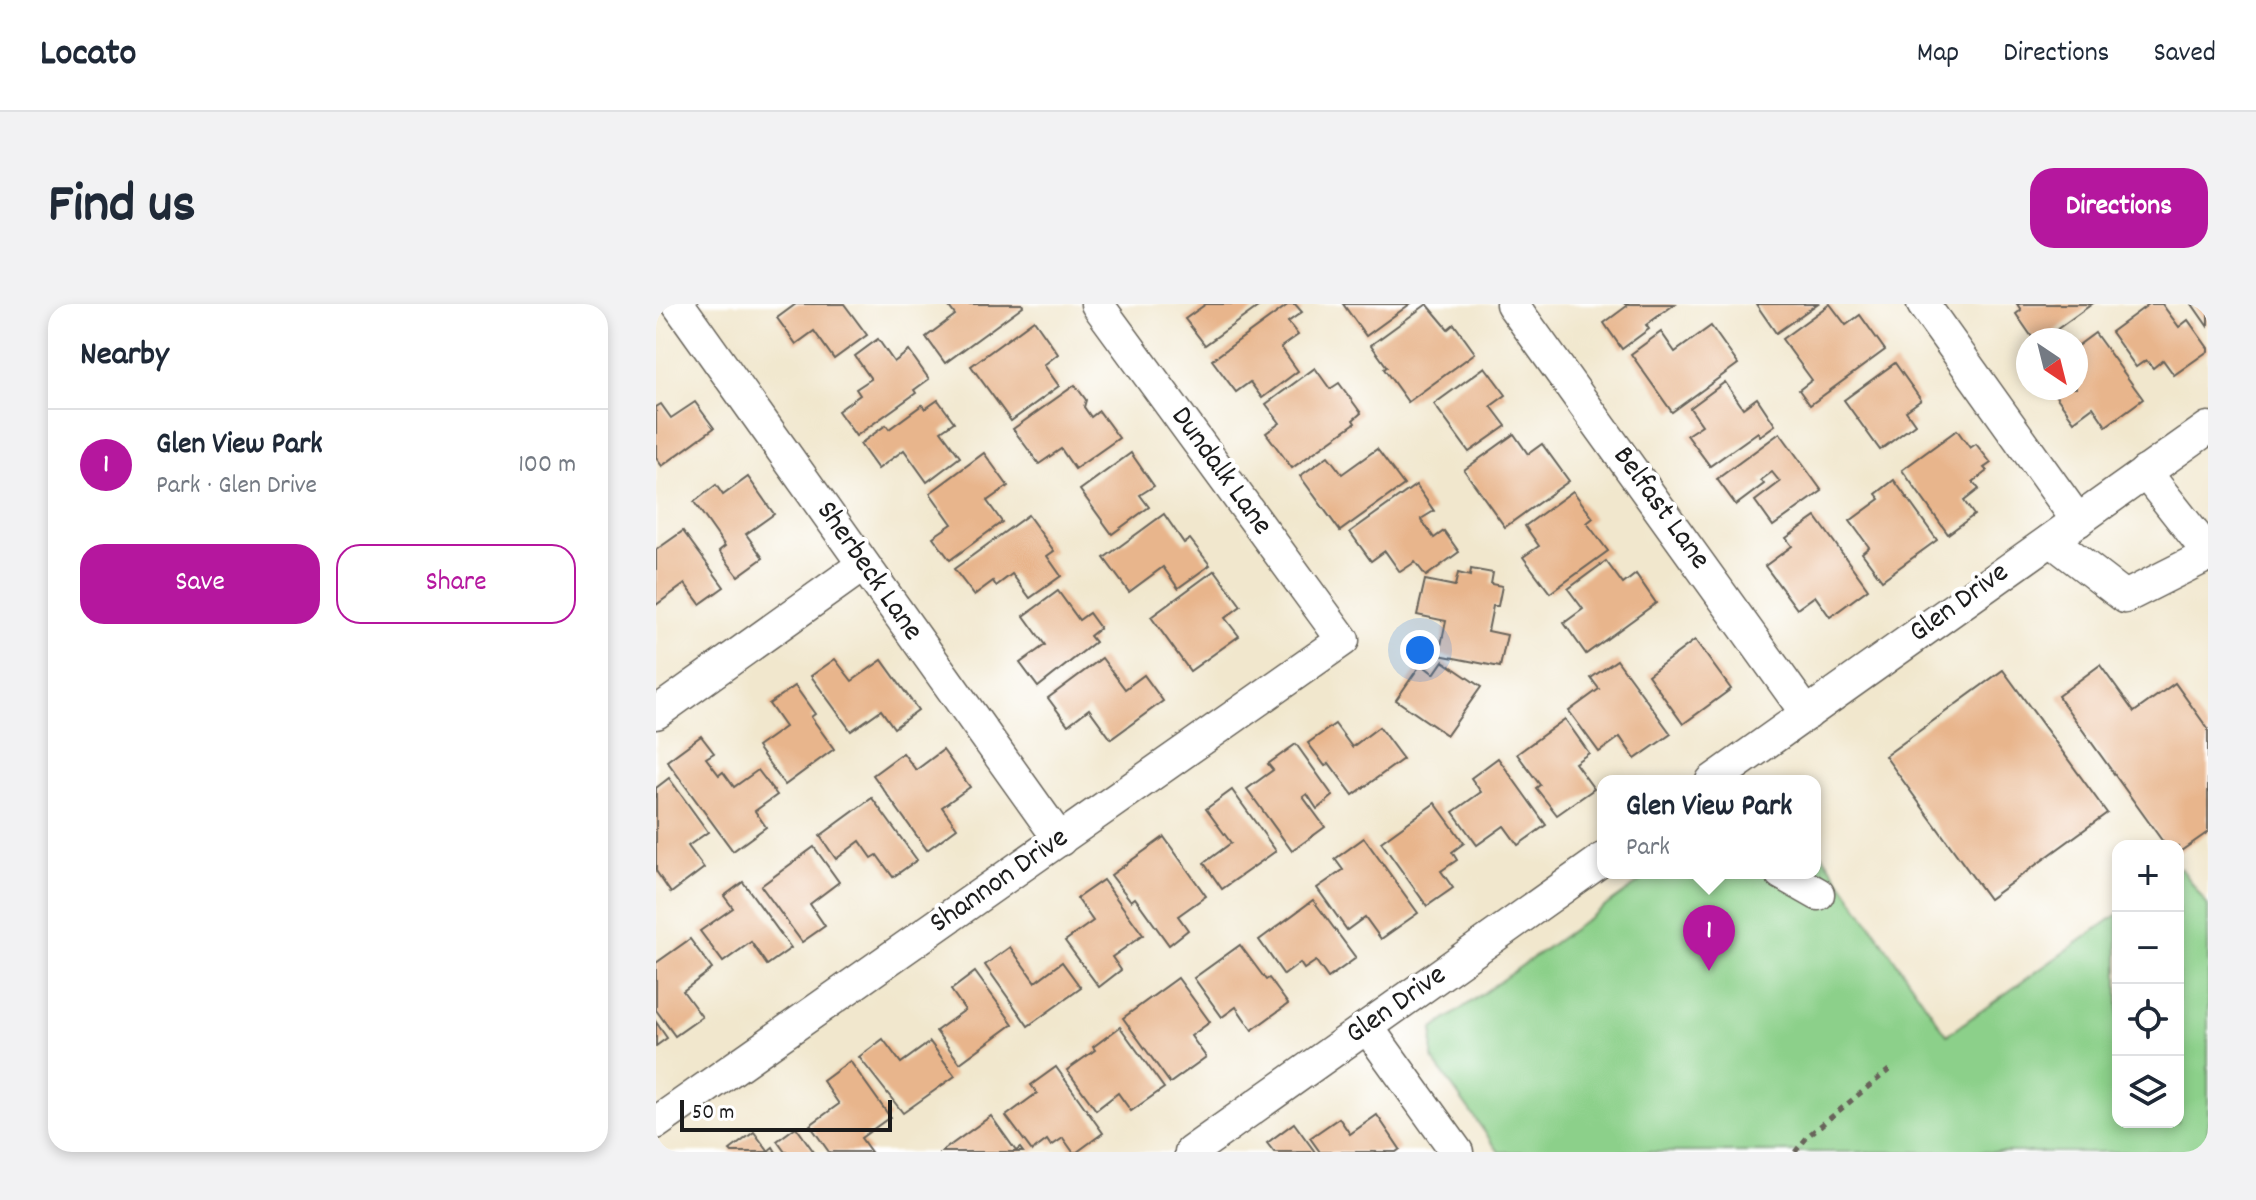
<!DOCTYPE html>
<html lang="en">
<head>
<meta charset="utf-8">
<style>
	:root { --surface:#fff; --page:#f2f2f3; --text:#1f2937; --muted:#747a83; --line:#e0e1e3; --accent:#b5179e }
	body { margin:0; font-family:Dekko,sans-serif; background:var(--page); color:var(--text) }
	.controls { position:absolute; right:24px; bottom:24px; display:grid; overflow:hidden; border-radius:16px; box-shadow:0 4px 12px #0003 }
	.controls button { width:72px; height:72px; display:grid; place-items:center; padding:0; border:0; border-bottom:2px solid var(--line); background:var(--surface); color:var(--text); font:40px sans-serif }
	.compass { position:absolute; left:1360px; top:24px; width:72px; height:72px; border-radius:50%; background:var(--surface); box-shadow:0 4px 12px #0003; rotate:145deg }
	.scale { position:absolute; left:24px; bottom:20px; width:212px; box-sizing:border-box; padding-left:8px; border:4px solid #1c1c1c; border-top:0; font-size:22px; line-height:28px; white-space:nowrap; color:#1c1c1c; -webkit-text-stroke:6px #fff; paint-order:stroke }
	.you { position:absolute; left:764px; top:346px; width:28px; height:28px; margin:-20px; border:6px solid #fff; border-radius:50%; background:#1a73e8; box-shadow:0 0 0 12px #1a73e833 }
	.badge { display:grid; place-items:center; width:52px; height:52px; border-radius:50%; background:var(--accent); color:#fff; font-size:26px; font-weight:700 }
	.pin { position:absolute; translate:-50% -66px; filter:drop-shadow(0 2px 4px #0008) }
	.pin::after { content:''; position:absolute; top:42px; width:28px; height:24px; background:inherit; clip-path:polygon(0 0,100% 0,50% 100%) }
	.popup { position:absolute; left:941px; top:471px; width:224px; height:104px; box-sizing:border-box; display:grid; place-content:center; border-radius:16px; background:var(--surface); filter:drop-shadow(0 2px 6px #0005); font-size:26px; white-space:nowrap; color:var(--muted) }
	.popup b { font-size:30px; color:var(--text) }
	.popup::after { content:''; position:absolute; left:50%; top:100%; margin-left:-16px; border:16px solid transparent; border-top-color:var(--surface) }
	.list { margin:0; padding:0; list-style:none }
	h2 { display:flex; justify-content:space-between; align-items:center; height:104px; margin:0; padding:0 32px; font-size:34px }
	h2 small { font-size:26px; font-weight:400; color:var(--muted) }
	.list li { display:grid; grid-template-columns:52px 1fr auto; gap:24px; align-items:center; box-sizing:border-box; height:112px; padding:0 32px; border-top:2px solid var(--line) }
	.list b { display:block; font-size:30px; white-space:nowrap }
	.list p { margin:0; font-size:26px; white-space:nowrap; color:var(--muted) }
	.list em { font-size:26px; font-style:normal; color:var(--muted) }
	.actions { display:flex; gap:16px; padding:24px 32px }
	.actions a { flex:1; padding:18px 0; border:2px solid var(--accent); border-radius:24px; text-align:center; font-size:28px; color:var(--accent) }
	.actions .main { background:var(--accent); color:#fff }
	.icon { flex:none; width:44px; height:44px; fill:none; stroke:currentColor; stroke-width:2; stroke-linecap:round; stroke-linejoin:round }
	.map { position:relative; flex:none; width:1552px; height:848px; overflow:hidden; border-radius:24px }
	header { display:flex; align-items:center; gap:48px; box-sizing:border-box; height:112px; padding:0 40px; background:var(--surface); border-bottom:2px solid var(--line) }
	header strong { font-size:38px }
	nav { display:flex; gap:44px; margin-inline-start:auto; font-size:28px }
	.intro { display:flex; align-items:center; justify-content:space-between; box-sizing:border-box; height:192px; padding:0 48px }
	h1 { margin:0; font-size:56px }
	.button { padding:20px 36px; border-radius:24px; background:var(--accent); color:#fff; font-size:28px; font-weight:700 }
	main { display:flex; gap:48px; padding:0 48px }
	aside { flex:1; background:var(--surface); border-radius:24px; box-shadow:0 4px 12px #0003 }
	.map>svg:first-child { display:block }
</style>
</head>
<body>
<header>
<strong>Locato</strong>
<nav><a>Map</a><a>Directions</a><a>Saved</a></nav>
</header>
<div class="intro"><h1>Find us</h1><a class="button">Directions</a></div>
<main>
<aside>
<h2>Nearby<small></small></h2>
<ul class="list">
<li><span class="badge">1</span><div><b>Glen View Park</b><p>Park · Glen Drive</p></div><em>100 m</em></li>
</ul>
<div class="actions"><a class="main">Save</a><a>Share</a></div>
</aside>
<div class="map">
<svg width="1552" height="848" viewBox="0 0 1552 848">
	<rect width="100%" height="100%" fill="#fff"/>
	<filter id="ink" filterUnits="userSpaceOnUse"><feTurbulence type="fractalNoise" baseFrequency=".0125" numOctaves="2"/><feDisplacementMap in="SourceGraphic" scale="16" xChannelSelector="R" yChannelSelector="G"/><feConvolveMatrix kernelMatrix="1 2 1 2 8 2 1 2 1" color-interpolation-filters="sRGB"/></filter>
	<filter id="wash" filterUnits="userSpaceOnUse"><feTurbulence type="fractalNoise" baseFrequency=".006" numOctaves="4" result="noise"/><feDisplacementMap in="SourceGraphic" scale="32" xChannelSelector="R" yChannelSelector="G"/><feGaussianBlur stdDeviation="1.8" result="paint"/><feColorMatrix in="noise" values="0 0 0 0 0 0 0 0 0 0 0 0 0 0 0 0 0 1.4 0 .05"/><feComposite in="paint" operator="in"/></filter>
	<g filter="url(#wash)">
		<rect width="100%" height="100%" fill="#f1e7cd"/>
		<path fill="#8cd08a" stroke="#547653" stroke-width="2" d="M1159,540L1291,731L1462,610V818H1522V567L1525,564L1552,602V848H843L776,754L777,725L996,569H1159Z"/>
		<g id="blocks">
			<g fill="#e8b58c">
				<path d="M140,0H188L211,31L178,55L158,27L140,40L121,14Z"/>
				<path d="M291,0H366L367,2L289,59L270,33L299,11Z"/>
				<path d="M550,0H606L549,41L529,15Z"/>
				<path d="M633,0H639L646,8L632,18L642,31L625,43L642,67L606,94L594,78L580,88L556,56Z"/>
				<path d="M687,0H754L710,32Z"/>
				<path d="M771,0L792,25L798,20L819,49L752,98L728,65L731,63L715,41Z"/>
				<path d="M969,0H1019L990,21L993,25L966,45L948,19L971,2Z"/>
				<path d="M1100,0H1161L1120,29Z"/>
				<path d="M1174,0L1190,21L1204,11L1229,46L1154,101L1143,86L1156,76L1126,35Z"/>
				<path d="M1361,0H1436L1386,36H1378L1360,10L1365,6Z"/>
				<path d="M1493,0H1506L1523,23L1532,16L1552,44V47L1518,71L1507,56L1497,64L1490,56L1480,63L1455,28Z"/>
				<path d="M1536,0H1552V23Z"/>
				<path d="M378,16L402,50L388,61L403,82L355,117L315,62Z"/>
				<path d="M1055,22L1082,60L1016,108L975,50L1005,28L1019,48Z"/>
				<path d="M1439,29L1487,95L1450,122L1437,103L1418,117L1394,84H1420V64L1424,61L1420,55V43Z"/>
				<path d="M222,35L238,58L253,47L273,75L258,86L260,89L200,132L182,107L204,91L200,85L215,75L199,52Z"/>
				<path d="M1239,59L1265,96L1250,107L1259,120L1224,146L1188,96Z"/>
				<path d="M829,63L850,91L835,102L850,122L813,148L778,100Z"/>
				<path d="M659,64L674,85L683,79L705,109L697,116L699,119L636,164L610,129L624,119L610,100Z"/>
				<path d="M1069,78L1087,104L1101,94L1119,121L1104,132L1102,128L1054,162L1031,131L1046,121L1034,104Z"/>
				<path d="M419,81L430,96L428,103L435,113L443,107L463,134L419,165L405,145L383,160L357,125Z"/>
				<path d="M282,96L298,118L285,127L304,153L271,178L248,146L222,165L204,140L230,121L233,125L266,101L269,105Z"/>
				<path d="M39,98L58,124L6,162L0,154V103L5,100L15,114Z"/>
				<path d="M1301,126L1314,144L1320,140L1335,159L1328,164L1331,167L1317,178L1323,185L1308,197L1318,211L1292,230L1246,166Z"/>
				<path d="M1124,129L1166,187L1117,222L1099,197L1124,178L1116,168L1105,176L1108,180L1080,201L1061,175Z"/>
				<path d="M858,130L872,150L886,140L913,177L849,223L808,166Z"/>
				<path d="M721,145L748,181L684,227L644,172L672,152L686,170Z"/>
				<path d="M328,149L352,182L331,197L346,218L294,256L277,233L296,220L274,189Z"/>
				<path d="M475,149L498,182L484,191L493,203L456,230L424,186Z"/>
				<path d="M92,173L118,210L90,230L107,254L82,272L63,247L69,242L38,198L60,181L67,191Z"/>
				<path d="M1238,176L1281,236L1226,276L1206,249L1213,243L1194,217L1224,195L1220,190Z"/>
				<path d="M760,181L778,207L765,215L778,234L788,227L803,248L770,272L759,258L744,268L729,247L715,257L694,228Z"/>
				<path d="M917,187L937,214L931,219L952,247L894,289L867,253L883,242L869,222Z"/>
				<path d="M508,210L528,239L534,235L554,261L522,284L507,263L473,288L448,254Z"/>
				<path d="M372,211L398,247L391,252L405,272L374,294L356,270L340,282L337,277L318,291L298,265Z"/>
				<path d="M1160,213L1212,285L1174,313L1159,292L1141,305L1109,262L1136,242L1130,234Z"/>
				<path d="M27,227L68,283L44,300L29,280L0,301V246Z"/>
				<path d="M950,257L967,280L980,270L1000,299L930,350L908,319L927,305L912,285Z"/>
				<path d="M815,265L837,269L835,280L846,282L842,302H837L832,327L851,331L844,363L783,351L790,317L761,311L769,276L799,282L802,269L814,272Z"/>
				<path d="M559,266L585,302L569,314L583,332L534,367L495,313Z"/>
				<path d="M402,287L423,316L433,309L444,324L434,332L439,338L382,383L364,359L389,341L368,312Z"/>
				<path d="M1039,336L1075,385L1027,420L992,371Z"/>
				<path d="M446,354L469,385L488,371L507,397L455,435L433,405L412,421L392,394Z"/>
				<path d="M179,355L196,377L226,356L262,406L238,424L225,406L195,427L155,372Z"/>
				<path d="M961,356L1015,430L979,455L964,433L943,448L913,407L943,385L935,374Z"/>
				<path d="M787,357L825,383L791,431L740,396L765,360L778,370Z"/>
				<path d="M1444,361L1478,408L1519,379L1552,425V528L1522,549V542H1510L1402,392Z"/>
				<path d="M1347,366L1451,509L1333,595L1229,452Z"/>
				<path d="M139,382L159,410L155,413L178,445L129,481L101,443L129,423L113,400Z"/>
				<path d="M909,415L933,449L919,459L938,485L901,511L880,484L884,481L861,450Z"/>
				<path d="M679,420L696,443L723,423L747,455L697,491L673,459L669,462L652,439Z"/>
				<path d="M45,432L58,449L50,454L63,471L67,468L78,483L102,466L121,491L99,507L110,523L77,547L11,457Z"/>
				<path d="M640,440L677,492L661,505L651,490L647,493L669,523L636,547L591,485L617,466L612,460Z"/>
				<path d="M287,446L314,483L286,503L301,524L271,546L217,471L247,449L260,466Z"/>
				<path d="M842,454L890,521L862,541L848,522L821,541L797,508L825,488L815,474Z"/>
				<path d="M13,474L52,528L32,542L48,564L15,589L0,567V484Z"/>
				<path d="M576,486L620,547L566,585L548,559L575,539L550,505Z"/>
				<path d="M216,494L261,556L237,573L221,551L216,554L204,537L180,555L164,532Z"/>
				<path d="M779,499L808,539L796,548L801,556L785,567L797,584L771,602L725,538Z"/>
				<path d="M508,533L550,592L522,612L532,626L513,641L479,594L475,597L455,571Z"/>
				<path d="M708,534L762,609L725,635L709,613L691,626L661,584L687,566L679,555Z"/>
				<path d="M158,543L183,578L154,600L169,622L146,638L105,582Z"/>
				<path d="M447,576L487,631L456,653L465,666L443,683L409,637L437,617L421,594Z"/>
				<path d="M87,578L135,644L111,661L95,638L67,658L44,627L77,604L68,592Z"/>
				<path d="M657,596L700,654L672,674L660,657L648,665L644,659L628,671L603,636Z"/>
				<path d="M34,635L56,665L27,687L46,713L19,732L0,706V659Z"/>
				<path d="M584,641L610,676L613,674L632,700L596,726L580,703L566,713L538,674Z"/>
				<path d="M354,643L379,678L406,658L425,684L372,722L329,661Z"/>
				<path d="M319,668L357,720L304,759L280,727L309,706L295,686Z"/>
				<path d="M522,674L554,718L535,732L550,753L514,779L467,714Z"/>
				<path d="M0,718L11,734L0,742Z"/>
				<path d="M464,723L508,784L475,807L462,789L440,806L411,766L439,746L437,743Z"/>
				<path d="M227,735L245,759L274,738L299,772L247,809L203,753Z"/>
				<path d="M194,757L234,813L205,834L215,848H173L154,821L183,800L167,777Z"/>
				<path d="M400,763L447,829L421,848H417L407,834L395,842L391,836L376,847L350,812L381,789L375,781Z"/>
				<path d="M721,811L744,845L740,848H664L654,834L683,814L694,830Z"/>
				<path d="M335,812L360,847L364,844L367,848H285Z"/>
				<path d="M638,819L659,848H618L611,839Z"/>
				<path d="M140,823L158,848H129L121,837Z"/>
				<path d="M98,828L112,847L117,843L120,848H76L74,846Z"/>
			</g>
		</g>
	</g>
	<g filter="url(#ink)">
		<use href="#blocks" fill-opacity="0" stroke="#67635a" stroke-width="2"/>
		<g fill="none" stroke-linecap="round" stroke-linejoin="round">
			<defs>
				<g id="minor">
					<path d="M22,0L404,536"/>
					<path d="M856,0L1151,410"/>
					<path d="M1267,0L1422,217"/>
					<path d="M1489,168L1552,248"/>
					<path d="M1395,236L1469,293L1552,251"/>
					<path d="M0,409L207,261"/>
					<path d="M1056,477L1552,124"/>
					<path d="M1125,569L1162,590"/>
					<path d="M711,723L801,848"/>
					<path d="M0,819L687,336L441,0"/>
					<path d="M535,848L947,555"/>
				</g>
			</defs>
			<use href="#minor" stroke="#67635a" stroke-width="35"/>
			<path stroke="#67635a" stroke-width="5" stroke-dasharray="6 6" stroke-linecap="butt" d="M1139,848L1153,831L1233,766"/>
			<use href="#minor" stroke="#fff" stroke-width="32"/>
		</g>
	</g>
	<g text-anchor="middle" dominant-baseline="central" stroke-width="8" stroke-linejoin="round" paint-order="stroke">
		<g font-size="30" fill="#1c1c1c" stroke="#fff">
			<text transform="translate(564 168) rotate(54)">Dundalk Lane</text>
			<text transform="translate(1004 205) rotate(54)">Belfast Lane</text>
			<text transform="translate(212 268) rotate(55)">Sherbeck Lane</text>
			<text transform="translate(1304 300) rotate(-36)">Glen Drive</text>
			<text transform="translate(344 578) rotate(-35)">Shannon Drive</text>
			<text transform="translate(741 702) rotate(-35)">Glen Drive</text>
		</g>
	</g>
</svg>
<div class="controls">
<button>+</button>
<button>−</button>
<button><svg class="icon" aria-label="locate" viewBox="0 0 24 24"><circle cx="12" cy="12" r="6"/><path d="M12 2v4M12 18v4M2 12h4M18 12h4"/></svg></button>
<button><svg class="icon" aria-label="layers" viewBox="0 0 24 24"><path d="M12 4l9 5-9 5-9-5zM3 14l9 5 9-5"/></svg></button>
</div>
<svg class="compass" viewBox="-18 -18 36 36"><path d="M0-13l5 13h-10z" fill="#e53935"/><path d="M0 13l5-13h-10z" fill="#747a83"/></svg>
<div class="scale">50 m</div>
<div class="you"></div>
<div class="pin badge" style="left:1053px;top:667px">1</div>
<div class="popup"><b>Glen View Park</b>Park</div>
</div>
</main>
</body>
</html>
